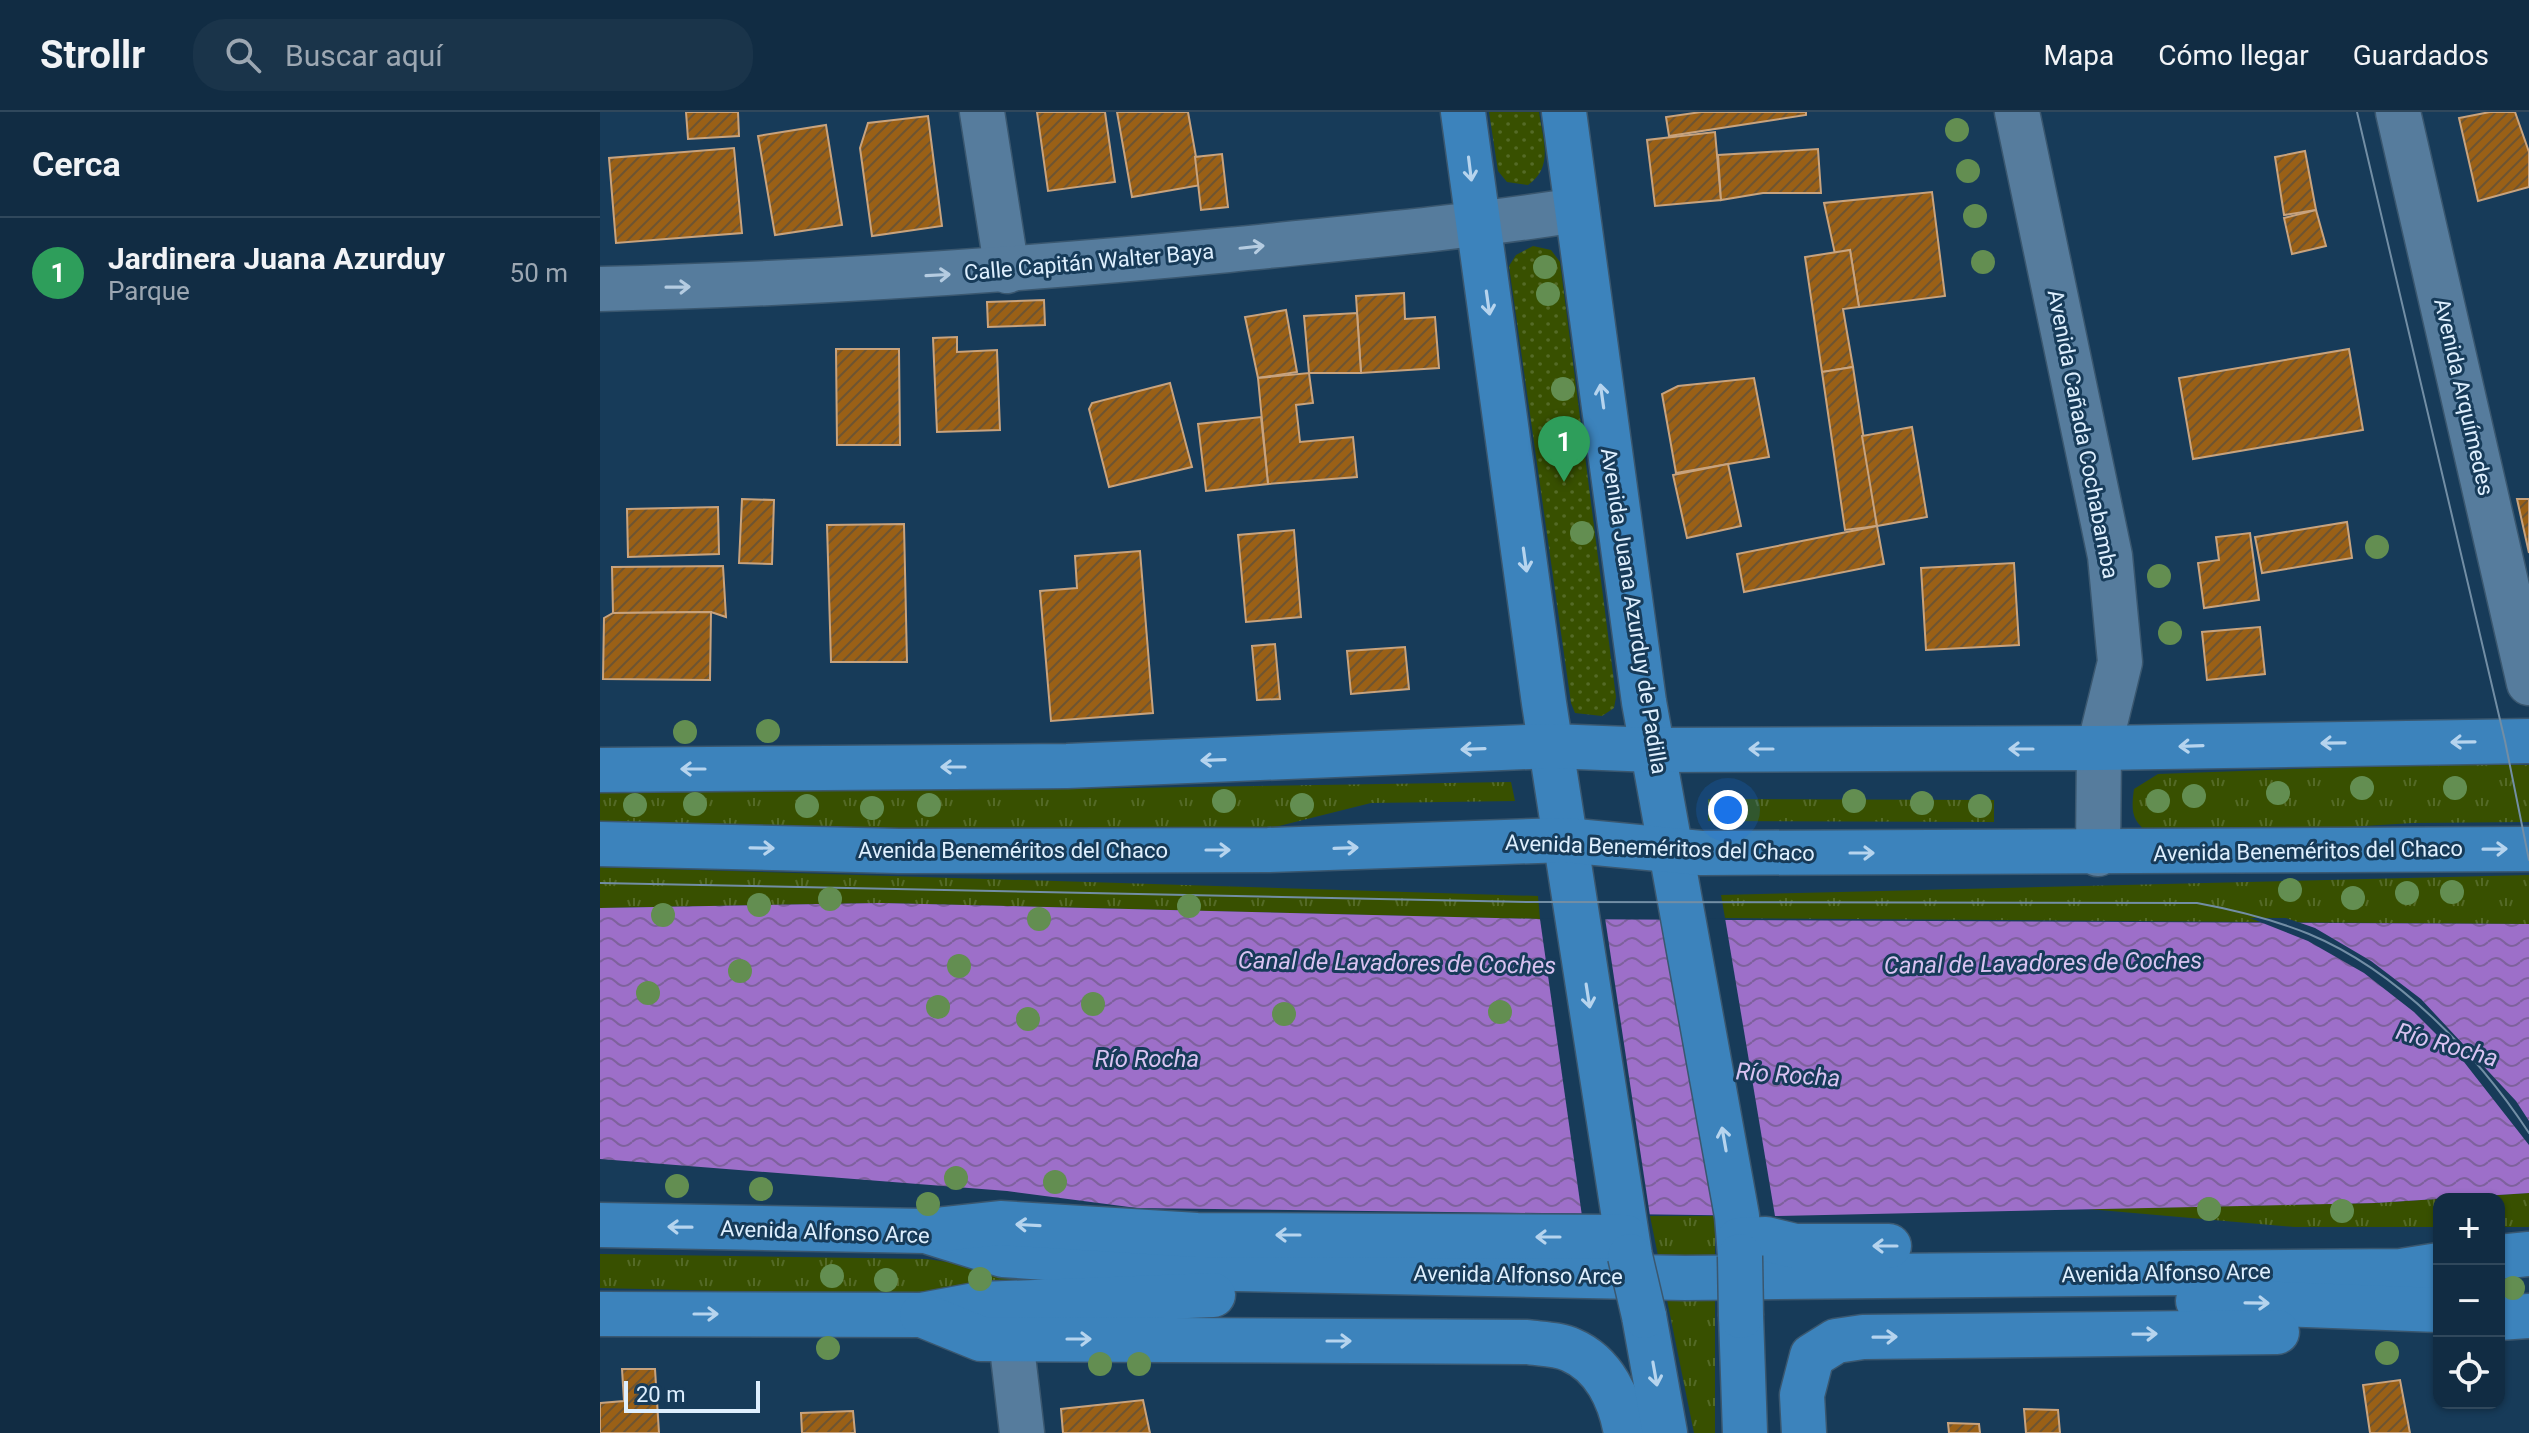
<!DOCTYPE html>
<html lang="es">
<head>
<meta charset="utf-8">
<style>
	:root { --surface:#112c43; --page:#1a344a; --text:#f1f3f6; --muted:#9ca7b2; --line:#30485c; --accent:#8bbbb9 }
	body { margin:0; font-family:Roboto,sans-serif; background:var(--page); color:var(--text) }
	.controls { position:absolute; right:24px; bottom:24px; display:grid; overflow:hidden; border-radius:16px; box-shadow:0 2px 6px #0004 }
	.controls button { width:72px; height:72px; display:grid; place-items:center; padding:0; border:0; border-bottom:2px solid var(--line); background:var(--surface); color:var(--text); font:40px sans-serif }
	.scale { position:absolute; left:24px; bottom:20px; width:136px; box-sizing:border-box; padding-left:8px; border:4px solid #deeffe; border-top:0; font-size:22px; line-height:28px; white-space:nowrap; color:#deeffe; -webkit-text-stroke:6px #173b59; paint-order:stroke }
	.you { position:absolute; left:1128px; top:698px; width:28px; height:28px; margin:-20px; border:6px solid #fff; border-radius:50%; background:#1a73e8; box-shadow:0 0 0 12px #1a73e833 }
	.badge { display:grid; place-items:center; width:52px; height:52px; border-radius:50%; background:var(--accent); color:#fff; font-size:26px; font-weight:700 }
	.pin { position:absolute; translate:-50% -66px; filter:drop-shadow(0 2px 4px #0008) }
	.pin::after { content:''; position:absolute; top:42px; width:28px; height:24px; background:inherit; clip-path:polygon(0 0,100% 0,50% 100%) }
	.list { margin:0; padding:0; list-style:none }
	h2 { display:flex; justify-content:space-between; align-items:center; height:104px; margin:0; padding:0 32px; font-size:34px }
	h2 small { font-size:26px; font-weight:400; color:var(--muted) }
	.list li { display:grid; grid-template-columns:52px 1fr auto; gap:24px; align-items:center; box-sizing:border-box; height:112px; padding:0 32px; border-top:2px solid var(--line) }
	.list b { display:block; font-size:30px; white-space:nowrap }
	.list p { margin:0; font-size:26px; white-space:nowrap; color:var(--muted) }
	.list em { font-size:26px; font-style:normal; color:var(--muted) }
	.icon { flex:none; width:44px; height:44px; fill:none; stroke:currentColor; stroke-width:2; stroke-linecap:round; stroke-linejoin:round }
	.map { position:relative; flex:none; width:1929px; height:1321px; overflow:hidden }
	header { display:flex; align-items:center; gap:48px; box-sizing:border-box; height:112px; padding:0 40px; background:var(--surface); border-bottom:2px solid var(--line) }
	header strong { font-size:38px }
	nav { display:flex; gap:44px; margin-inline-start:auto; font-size:28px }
	.search { width:560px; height:72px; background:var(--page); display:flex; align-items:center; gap:20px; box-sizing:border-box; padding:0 28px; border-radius:32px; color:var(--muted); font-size:30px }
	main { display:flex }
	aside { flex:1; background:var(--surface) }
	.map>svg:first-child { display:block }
</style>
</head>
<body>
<header>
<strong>Strollr</strong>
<div class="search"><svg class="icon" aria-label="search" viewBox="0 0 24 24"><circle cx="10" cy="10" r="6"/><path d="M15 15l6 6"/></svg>Buscar aquí</div>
<nav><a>Mapa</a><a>Cómo llegar</a><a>Guardados</a></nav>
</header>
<main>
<aside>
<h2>Cerca<small></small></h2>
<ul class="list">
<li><span class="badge" style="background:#2e9e5b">1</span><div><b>Jardinera Juana Azurduy</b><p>Parque</p></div><em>50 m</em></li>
</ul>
</aside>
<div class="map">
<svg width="1929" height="1321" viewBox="0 0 1929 1321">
	<defs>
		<pattern id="grass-tufts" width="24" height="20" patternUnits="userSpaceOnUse" patternTransform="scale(2)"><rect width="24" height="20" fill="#385000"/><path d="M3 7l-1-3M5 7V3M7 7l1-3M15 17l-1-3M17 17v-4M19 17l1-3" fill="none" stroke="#546a26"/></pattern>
		<pattern id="park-dots" width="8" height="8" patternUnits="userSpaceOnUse" patternTransform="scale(2)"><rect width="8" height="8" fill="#385000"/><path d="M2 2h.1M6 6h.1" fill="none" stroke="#546a26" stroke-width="1.8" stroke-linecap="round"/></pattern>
		<pattern id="water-waves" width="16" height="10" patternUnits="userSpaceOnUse" patternTransform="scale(2)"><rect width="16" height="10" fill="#9d6fc9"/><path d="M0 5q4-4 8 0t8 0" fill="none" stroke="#7e619d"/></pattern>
		<pattern id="building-hatch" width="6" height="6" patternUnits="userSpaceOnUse" patternTransform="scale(2)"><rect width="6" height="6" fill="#9a6016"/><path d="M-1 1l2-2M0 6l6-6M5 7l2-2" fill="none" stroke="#6e5431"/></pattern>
	</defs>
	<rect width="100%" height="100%" fill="#173b59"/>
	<g fill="url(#grass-tufts)">
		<path d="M1799,653H1929V710L1812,711L1557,727C1534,711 1530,705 1534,677L1558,662Z"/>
		<path d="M911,670L915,689L771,691L667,717L290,719L0,709V677L395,678Z"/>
		<path d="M1108,687L1394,688V710L1108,709Z"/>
		<path d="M0,755L938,784L940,807L281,791L0,796Z"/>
		<path d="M1929,763V812L1125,806L1121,783Z"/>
		<path d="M1929,1081V1115H1899V1087H1839V1115H1694L1488,1097L1775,1091Z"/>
		<path d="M1050,1104H1115V1321H1094Z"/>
		<path d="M0,1142L327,1147L443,1164L584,1169L319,1184L0,1176Z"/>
	</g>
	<g fill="url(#park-dots)">
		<path d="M889,0H939C943,28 954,55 928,73L907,70L898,59Z"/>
		<path d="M933,134L951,138L960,150L1016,585L1014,596L1002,604L975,601L971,591L909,154L916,143Z"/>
	</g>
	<path fill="url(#water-waves)" d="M281,791L940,807L1929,812V1081L1775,1091L1175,1104L537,1096L407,1079L0,1047V796Z"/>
	<g fill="#173b59">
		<path d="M1005,806L1050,1104H982L940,807Z"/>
		<path d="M1125,806L1175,1104H1115L1061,807Z"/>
		<path d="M1650,806H1686L1715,816L1771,849L1821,887L1916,989L1929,1009V1033L1864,950L1814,900L1764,861L1708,829Z"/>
	</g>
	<g fill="url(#building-hatch)" stroke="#c8a37e" stroke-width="2">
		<path d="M86,0H138L139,24L88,27Z"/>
		<path d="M437,0H505L515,70L448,79Z"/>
		<path d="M517,0H588L601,73L532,85Z"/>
		<path d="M1101,0H1206V3L1069,24L1066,5Z"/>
		<path d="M1890,0H1915L1929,40V75L1878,89L1859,6Z"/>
		<path d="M328,4L342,114L272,124L260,36L268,11Z"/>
		<path d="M226,13L242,113L175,123L158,24Z"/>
		<path d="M1115,20L1121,88L1055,94L1047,28Z"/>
		<path d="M134,36L142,121L16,131L9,46Z"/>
		<path d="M1218,37L1221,81H1163L1121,88L1118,43Z"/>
		<path d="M1705,39L1716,98L1684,103L1675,45Z"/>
		<path d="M622,42L628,95L601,98L595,45Z"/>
		<path d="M1332,80L1345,184L1259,195L1250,138L1235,142L1224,91Z"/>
		<path d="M1716,98L1726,134L1692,142L1684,106Z"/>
		<path d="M1250,138L1259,195L1243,197L1253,255L1222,260L1205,145Z"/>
		<path d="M804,181L805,207L835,205L839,256L761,261L756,184Z"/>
		<path d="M444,188L445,213L388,215L387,190Z"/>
		<path d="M686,198L697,260L658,266L645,205Z"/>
		<path d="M757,201L761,261H709L704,204Z"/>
		<path d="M357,225V240L397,238L400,318L337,320L333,226Z"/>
		<path d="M236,237H299L300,333H237Z"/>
		<path d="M1749,237L1763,318L1593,347L1579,266Z"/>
		<path d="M1253,255L1277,414L1245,418L1222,260Z"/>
		<path d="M709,261L713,291L696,293L700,330L753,325L757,365L668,372L658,266Z"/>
		<path d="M1154,266L1169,345L1076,361L1062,282L1078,274Z"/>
		<path d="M570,271L592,355L509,375L489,297L492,291Z"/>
		<path d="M661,305L668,372L606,379L598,312Z"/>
		<path d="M1312,315L1327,405L1277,414L1262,324Z"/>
		<path d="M1128,352L1141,414L1087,426L1073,363Z"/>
		<path d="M142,387L174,388L172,452L139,451Z"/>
		<path d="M1917,387H1929V441Z"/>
		<path d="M118,395L119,442L28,445L27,397Z"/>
		<path d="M1747,410L1752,446L1662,461L1655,425Z"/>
		<path d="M304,412L307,550H231L227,413Z"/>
		<path d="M1277,414L1284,452L1144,480L1137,442Z"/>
		<path d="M694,418L701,505L646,510L638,423Z"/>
		<path d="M1650,421L1659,488L1604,496L1598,451L1619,448L1616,425Z"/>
		<path d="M540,439L553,601L451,609L440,479L477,476L475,444Z"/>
		<path d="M1414,451L1419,533L1326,538L1321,456Z"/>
		<path d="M123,454L126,505L111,500L13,501L12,455Z"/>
		<path d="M111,500L110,568L3,567L4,506L13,501Z"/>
		<path d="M1660,515L1665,562L1607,568L1602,520Z"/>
		<path d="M675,532L680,587L657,588L652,534Z"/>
		<path d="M805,535L809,577L751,582L747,539Z"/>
		<path d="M22,1257H55L59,1321H0V1291L24,1289Z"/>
		<path d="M1800,1268L1810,1321H1770L1763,1273Z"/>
		<path d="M543,1288L550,1321H463L461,1297Z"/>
		<path d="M1424,1297L1458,1298L1460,1321H1426Z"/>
		<path d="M253,1299L255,1321H202L201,1301Z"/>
		<path d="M1348,1311L1379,1312L1380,1321H1349Z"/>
	</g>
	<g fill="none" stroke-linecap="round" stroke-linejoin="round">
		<defs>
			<g id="minor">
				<path d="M382,0L407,159"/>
				<path d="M1417,0L1510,444L1520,550L1499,636L1498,742"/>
				<path d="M1798,0L1929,571"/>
				<path d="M0,177C210,172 419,158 628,138C745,126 861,116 977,98"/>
				<path d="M411,1227L422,1321"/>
			</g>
			<g id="major">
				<path d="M863,0L944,591L1030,1144"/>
				<path d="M964,0L1044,590L1137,1104L1140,1144"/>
				<path d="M0,658L467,654L951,634L1054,638L1499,636L1929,629"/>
				<path d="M0,732L299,739L668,738L965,728L1101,741L1929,737"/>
				<path d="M0,1113L326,1119L403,1143L589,1156L1085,1166L1801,1159L1839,1153"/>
				<path d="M344,1117L400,1111L597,1123L1026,1125"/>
				<path d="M1139,1128L1166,1127L1195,1134H1289"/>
				<path d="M1899,1145L1929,1142"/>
				<path d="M1598,1189L1839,1198"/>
				<path d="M0,1202L322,1203L381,1192L613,1183"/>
				<path d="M322,1203L381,1227L927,1230C941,1232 959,1232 971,1238C1004,1252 1020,1287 1026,1321"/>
				<path d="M1044,1204L1065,1321"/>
				<path d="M1141,1204L1145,1321"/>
				<path d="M1899,1206L1929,1204"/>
				<path d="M1204,1321L1202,1283L1212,1244L1236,1229L1263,1225L1677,1220"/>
			</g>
		</defs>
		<use href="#minor" stroke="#3a576f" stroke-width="47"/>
		<use href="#major" stroke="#3a576f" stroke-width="47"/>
		<use href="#minor" stroke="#567c9d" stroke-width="44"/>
		<use href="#major" stroke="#3c83bc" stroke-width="44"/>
		<g stroke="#728ea5" stroke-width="2">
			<path d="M1757,0L1905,629L1929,748"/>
			<path d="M0,771L930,790L1597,791C1635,798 1672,807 1709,822C1798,859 1877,942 1929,1021"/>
		</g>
		<defs>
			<g id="major-bridge">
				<path d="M1030,1144L1044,1204"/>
				<path d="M1140,1144L1141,1204"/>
			</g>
		</defs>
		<use href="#major-bridge" stroke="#3a576f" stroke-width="47" stroke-linecap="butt"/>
		<use href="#major-bridge" stroke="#3c83bc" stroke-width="44"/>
	</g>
	<g fill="#638e51">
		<circle cx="1357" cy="18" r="12"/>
		<circle cx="1368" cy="59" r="12"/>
		<circle cx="1375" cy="104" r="12"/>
		<circle cx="1383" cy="150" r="12"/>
		<circle cx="945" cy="155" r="12"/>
		<circle cx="948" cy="182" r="12"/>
		<circle cx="963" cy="277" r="12"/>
		<circle cx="952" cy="328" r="12"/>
		<circle cx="982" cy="421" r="12"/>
		<circle cx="1777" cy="435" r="12"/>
		<circle cx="1559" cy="464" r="12"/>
		<circle cx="1570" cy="521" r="12"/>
		<circle cx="168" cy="619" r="12"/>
		<circle cx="85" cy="620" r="12"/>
		<circle cx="1762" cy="676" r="12"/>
		<circle cx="1855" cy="676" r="12"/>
		<circle cx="1678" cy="681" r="12"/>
		<circle cx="1594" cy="684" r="12"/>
		<circle cx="624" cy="689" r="12"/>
		<circle cx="1254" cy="689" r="12"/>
		<circle cx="1558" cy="689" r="12"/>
		<circle cx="1322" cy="691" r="12"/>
		<circle cx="95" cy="692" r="12"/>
		<circle cx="35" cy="693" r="12"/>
		<circle cx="329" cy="693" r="12"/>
		<circle cx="702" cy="693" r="12"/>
		<circle cx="207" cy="694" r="12"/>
		<circle cx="1380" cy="694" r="12"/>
		<circle cx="272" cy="696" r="12"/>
		<circle cx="1690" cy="778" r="12"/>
		<circle cx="1852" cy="780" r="12"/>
		<circle cx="1807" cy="781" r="12"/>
		<circle cx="1753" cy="786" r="12"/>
		<circle cx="230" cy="787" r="12"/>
		<circle cx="159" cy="793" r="12"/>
		<circle cx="589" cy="794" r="12"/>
		<circle cx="63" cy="803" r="12"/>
		<circle cx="439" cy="807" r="12"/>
		<circle cx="359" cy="854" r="12"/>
		<circle cx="140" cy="859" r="12"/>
		<circle cx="48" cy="881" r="12"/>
		<circle cx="493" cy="892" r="12"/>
		<circle cx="338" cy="895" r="12"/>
		<circle cx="900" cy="900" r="12"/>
		<circle cx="684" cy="902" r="12"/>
		<circle cx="428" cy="907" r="12"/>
		<circle cx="356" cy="1066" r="12"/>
		<circle cx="455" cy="1070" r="12"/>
		<circle cx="77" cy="1074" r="12"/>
		<circle cx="161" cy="1077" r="12"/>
		<circle cx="328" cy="1092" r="12"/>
		<circle cx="1609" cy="1097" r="12"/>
		<circle cx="1742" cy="1099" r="12"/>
		<circle cx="232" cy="1164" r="12"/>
		<circle cx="380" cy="1167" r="12"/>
		<circle cx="286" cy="1168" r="12"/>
		<circle cx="1913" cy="1176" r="12"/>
		<circle cx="228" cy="1236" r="12"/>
		<circle cx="1787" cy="1241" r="12"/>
		<circle cx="500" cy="1252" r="12"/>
		<circle cx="539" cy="1252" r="12"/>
	</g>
	<defs><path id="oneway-shaft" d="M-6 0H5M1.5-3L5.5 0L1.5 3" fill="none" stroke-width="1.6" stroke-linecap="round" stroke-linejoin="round" transform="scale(2)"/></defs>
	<g stroke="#b6d4ee">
		<use href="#oneway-shaft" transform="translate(870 57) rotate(83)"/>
		<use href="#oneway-shaft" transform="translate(888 191) rotate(82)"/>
		<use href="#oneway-shaft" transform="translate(1002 284) rotate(-98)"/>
		<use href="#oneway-shaft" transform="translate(925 448) rotate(82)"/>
		<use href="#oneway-shaft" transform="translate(1863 630) rotate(179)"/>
		<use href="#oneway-shaft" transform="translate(1733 631) rotate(179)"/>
		<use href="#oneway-shaft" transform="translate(1591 634) rotate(178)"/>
		<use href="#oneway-shaft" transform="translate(873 637) rotate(178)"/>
		<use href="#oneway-shaft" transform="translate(1161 637) rotate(180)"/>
		<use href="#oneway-shaft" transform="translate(1421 637) rotate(180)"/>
		<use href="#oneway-shaft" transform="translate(613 648) rotate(178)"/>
		<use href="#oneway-shaft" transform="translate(353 655) rotate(180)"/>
		<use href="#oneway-shaft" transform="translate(93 657) rotate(180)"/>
		<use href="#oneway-shaft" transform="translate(162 736) rotate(1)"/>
		<use href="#oneway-shaft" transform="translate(746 736) rotate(-2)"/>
		<use href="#oneway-shaft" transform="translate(1895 737) rotate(-1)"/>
		<use href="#oneway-shaft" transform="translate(618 738)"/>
		<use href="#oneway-shaft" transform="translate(1262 741)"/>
		<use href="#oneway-shaft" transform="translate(988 884) rotate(81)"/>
		<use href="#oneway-shaft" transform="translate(1124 1027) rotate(-100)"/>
		<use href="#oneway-shaft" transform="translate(428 1113) rotate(-177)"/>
		<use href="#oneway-shaft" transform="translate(80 1115) rotate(-179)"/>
		<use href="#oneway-shaft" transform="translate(688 1123) rotate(-180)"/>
		<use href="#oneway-shaft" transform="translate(948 1125) rotate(-180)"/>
		<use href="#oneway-shaft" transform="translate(1285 1134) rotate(180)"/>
		<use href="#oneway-shaft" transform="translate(1657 1191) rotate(1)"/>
		<use href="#oneway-shaft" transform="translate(106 1202)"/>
		<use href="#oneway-shaft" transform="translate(1545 1222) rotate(-1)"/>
		<use href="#oneway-shaft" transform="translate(1285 1225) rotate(-1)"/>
		<use href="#oneway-shaft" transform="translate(479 1227)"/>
		<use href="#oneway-shaft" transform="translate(739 1229)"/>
		<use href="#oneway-shaft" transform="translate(1055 1262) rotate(80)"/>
	</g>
	<g stroke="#b5cce1">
		<use href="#oneway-shaft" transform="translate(652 135) rotate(-6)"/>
		<use href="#oneway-shaft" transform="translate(338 163) rotate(-3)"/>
		<use href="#oneway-shaft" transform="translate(78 175) rotate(-1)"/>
	</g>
	<g text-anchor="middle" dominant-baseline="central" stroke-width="6" stroke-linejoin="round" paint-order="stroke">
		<g font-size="22" fill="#deeffe" stroke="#173b59">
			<text transform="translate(489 150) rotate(-5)">Calle Capitán Walter Baya</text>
			<text transform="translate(1864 285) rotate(77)">Avenida Arquímedes</text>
			<text transform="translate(1483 322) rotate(79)">Avenida Cañada Cochabamba</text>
			<text transform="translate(1034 499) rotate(81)">Avenida Juana Azurduy de Padilla</text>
			<text transform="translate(1060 736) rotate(2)">Avenida Beneméritos del Chaco</text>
			<text x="413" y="738">Avenida Beneméritos del Chaco</text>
			<text transform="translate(1708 739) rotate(-1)">Avenida Beneméritos del Chaco</text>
			<text transform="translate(225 1120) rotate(2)">Avenida Alfonso Arce</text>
			<text transform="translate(1566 1161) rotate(-1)">Avenida Alfonso Arce</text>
			<text transform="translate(918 1163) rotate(1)">Avenida Alfonso Arce</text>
		</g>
		<g font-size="24" font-style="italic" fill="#d9c3f1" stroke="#173b59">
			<text transform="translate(797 851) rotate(1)">Canal de Lavadores de Coches</text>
			<text transform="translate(1443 851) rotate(-1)">Canal de Lavadores de Coches</text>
			<text transform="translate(1847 933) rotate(16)">Río Rocha</text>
			<text x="547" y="947">Río Rocha</text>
			<text transform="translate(1188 963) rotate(4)">Río Rocha</text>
		</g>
	</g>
</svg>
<div class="controls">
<button>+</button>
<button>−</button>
<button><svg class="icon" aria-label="locate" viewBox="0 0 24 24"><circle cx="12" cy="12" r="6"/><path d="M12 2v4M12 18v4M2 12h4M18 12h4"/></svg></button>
</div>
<div class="scale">20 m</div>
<div class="you"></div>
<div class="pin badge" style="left:964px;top:370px;background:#2e9e5b">1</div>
</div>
</main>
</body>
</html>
